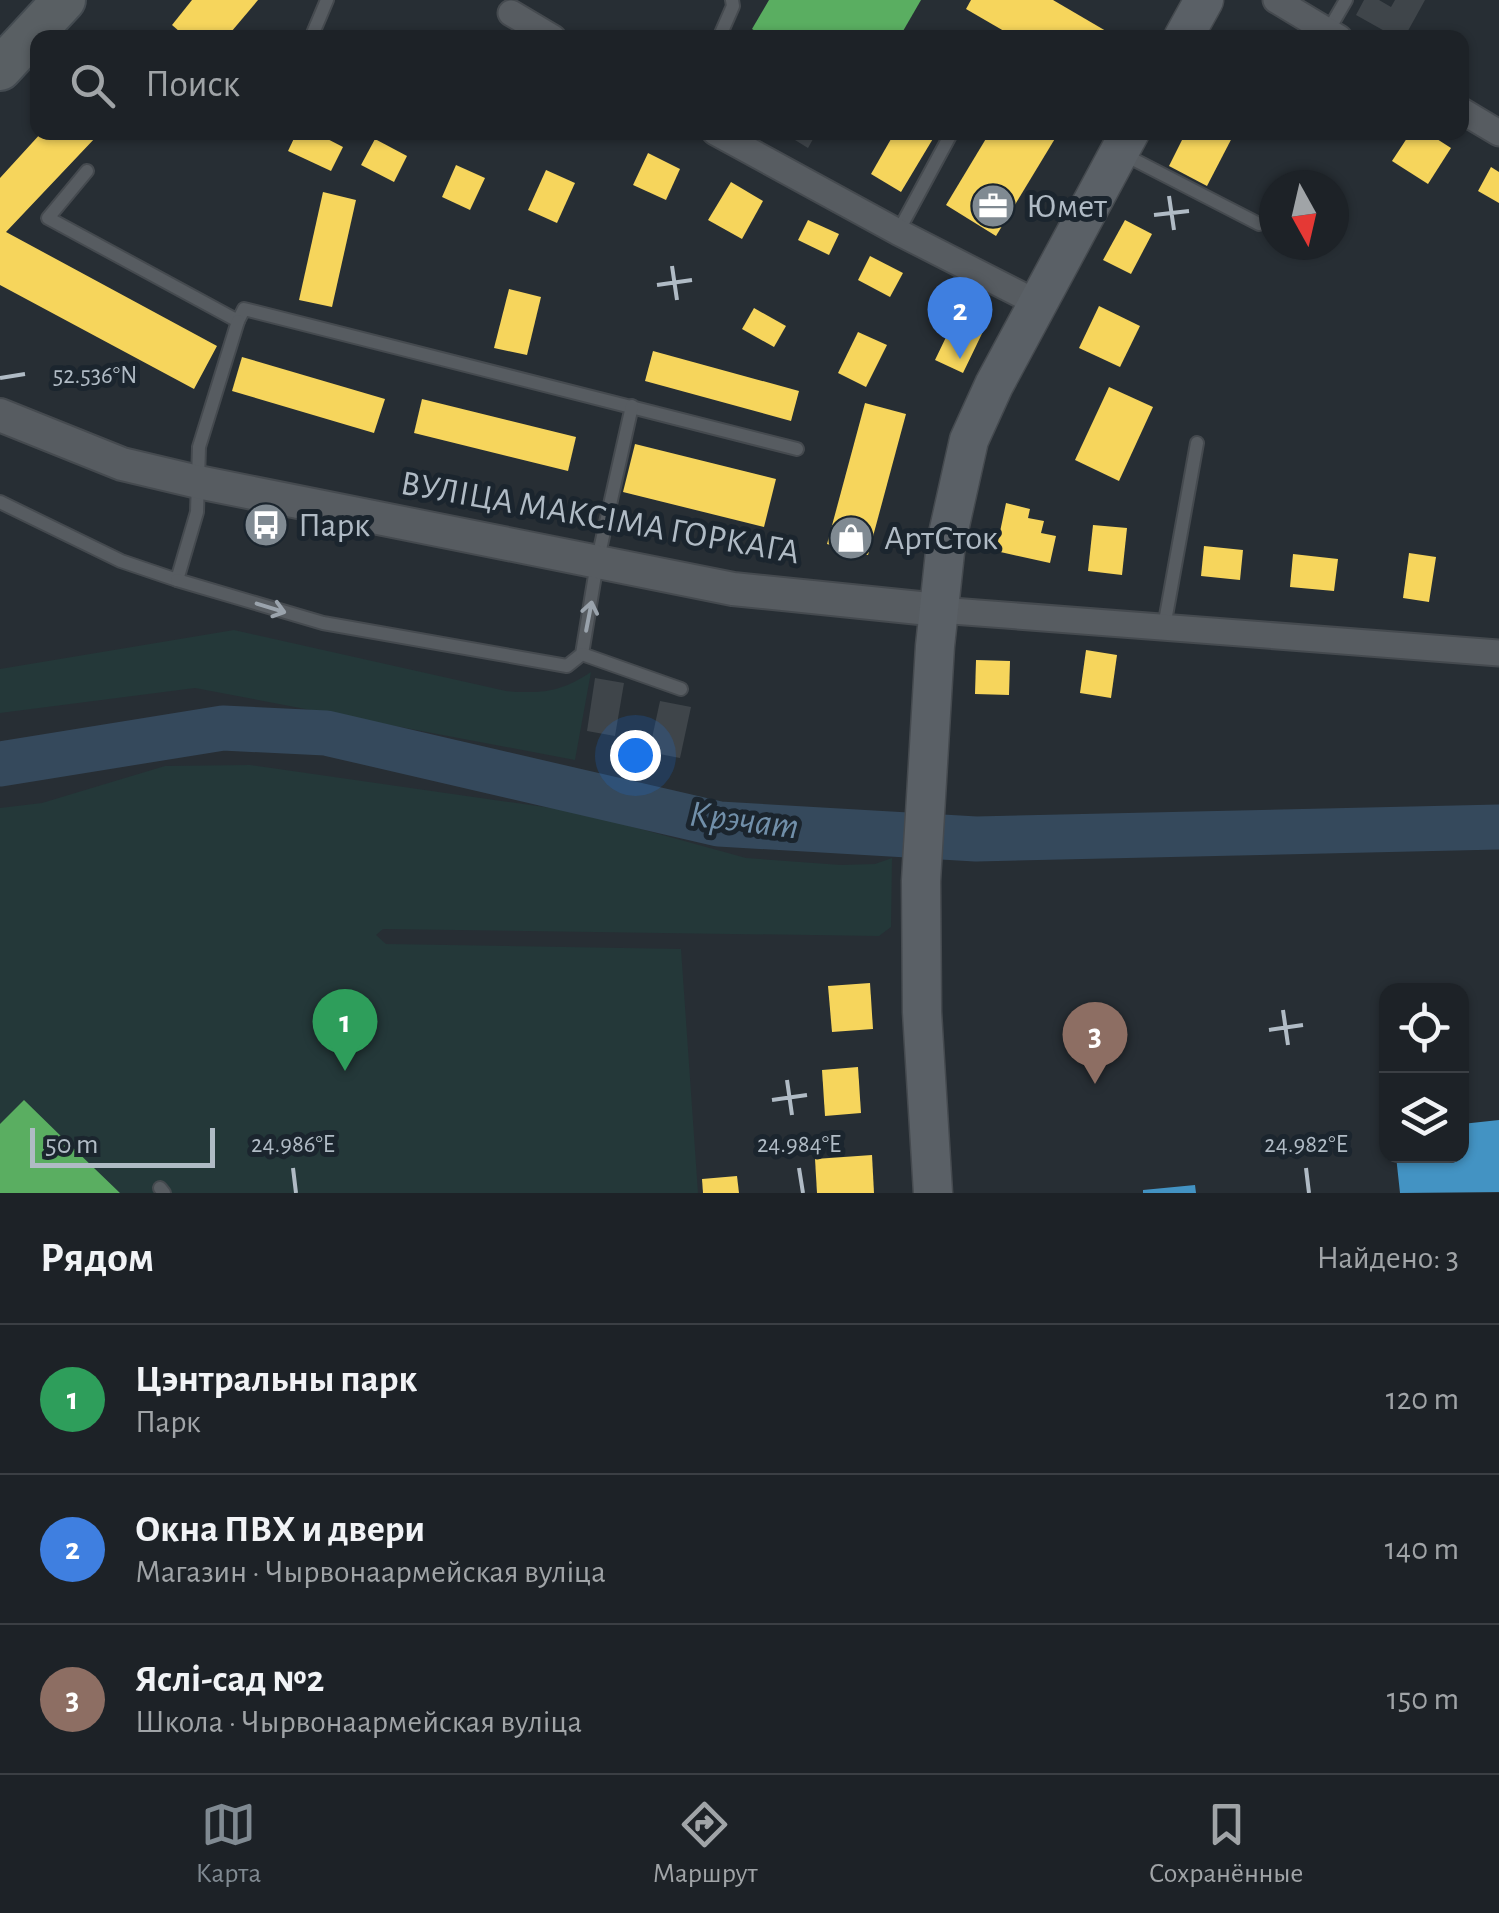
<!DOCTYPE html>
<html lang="ru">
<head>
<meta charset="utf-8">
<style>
	:root { --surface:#1d2227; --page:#252a2f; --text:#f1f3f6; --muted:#a0a4a7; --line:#3b3f44; --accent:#808a92 }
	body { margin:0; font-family:"Alegreya Sans",sans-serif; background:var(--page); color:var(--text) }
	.controls { position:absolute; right:30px; bottom:30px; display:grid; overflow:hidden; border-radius:20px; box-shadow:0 2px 8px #0004 }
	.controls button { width:90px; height:90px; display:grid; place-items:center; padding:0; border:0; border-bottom:2px solid var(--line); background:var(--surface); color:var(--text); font:50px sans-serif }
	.compass { position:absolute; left:1259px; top:170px; width:90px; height:90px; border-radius:50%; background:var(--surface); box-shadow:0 2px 8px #0004; rotate:172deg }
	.scale { position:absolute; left:30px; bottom:25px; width:185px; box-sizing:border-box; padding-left:10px; border:5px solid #b0bbc5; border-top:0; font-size:28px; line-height:35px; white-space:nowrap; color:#b0bbc5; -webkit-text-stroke:8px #1b252e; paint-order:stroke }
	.you { position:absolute; left:635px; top:755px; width:35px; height:35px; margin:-25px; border:8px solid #fff; border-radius:50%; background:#1a73e8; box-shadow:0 0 0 15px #1a73e833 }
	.badge { display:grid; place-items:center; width:65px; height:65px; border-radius:50%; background:var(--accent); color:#fff; font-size:32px; font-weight:700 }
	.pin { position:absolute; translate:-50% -82px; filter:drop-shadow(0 2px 5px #0008) }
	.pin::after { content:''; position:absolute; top:52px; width:35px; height:30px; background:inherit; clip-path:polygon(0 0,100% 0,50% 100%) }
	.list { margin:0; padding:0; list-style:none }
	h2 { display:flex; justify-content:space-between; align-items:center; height:130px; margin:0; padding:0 40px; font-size:42px }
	h2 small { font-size:32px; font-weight:400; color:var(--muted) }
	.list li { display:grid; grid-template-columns:65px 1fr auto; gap:30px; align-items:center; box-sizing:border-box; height:150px; padding:0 40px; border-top:2px solid var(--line) }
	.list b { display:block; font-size:38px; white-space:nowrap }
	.list p { margin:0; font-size:32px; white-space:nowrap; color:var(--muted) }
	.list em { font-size:32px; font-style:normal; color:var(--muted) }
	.icon { flex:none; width:55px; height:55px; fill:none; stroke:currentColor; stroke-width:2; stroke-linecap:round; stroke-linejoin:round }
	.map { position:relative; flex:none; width:1499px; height:1193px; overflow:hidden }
	.search { position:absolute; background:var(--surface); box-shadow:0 2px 8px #0004; left:30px; right:30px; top:30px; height:110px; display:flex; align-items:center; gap:25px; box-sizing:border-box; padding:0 35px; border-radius:20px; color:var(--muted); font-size:38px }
	.sheet { height:580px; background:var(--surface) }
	nav { display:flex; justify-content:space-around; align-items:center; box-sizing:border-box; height:140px; border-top:2px solid var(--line); background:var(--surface); font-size:28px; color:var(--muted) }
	nav a { display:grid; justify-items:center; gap:5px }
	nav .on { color:var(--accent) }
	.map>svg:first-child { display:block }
</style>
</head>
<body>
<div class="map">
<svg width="1499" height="1193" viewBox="0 0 1499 1193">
	<rect width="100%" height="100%" fill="#272e34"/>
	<g fill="#243839">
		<path d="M234,630L506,691C542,694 561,692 591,672L575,760L195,688L0,713V669Z"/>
		<path d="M250,765L579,812L746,858L841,865L875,864L892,858L891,927L879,936L383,929L376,935L386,944L681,949L698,1193H0V808L42,803L165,766Z"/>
	</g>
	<g fill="#f6d55c">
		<path d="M192,0H258L226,38H187L172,25Z"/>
		<path d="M971,0H1053L1106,31L1102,38H1016L966,9Z"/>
		<path d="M42,132H91L96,137L6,232L217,346L194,389L0,285V178Z"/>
		<path d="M297,132H314L343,147L331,171L288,151Z"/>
		<path d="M895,132H937L901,192L871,174Z"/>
		<path d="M990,132H1059L996,236L946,205Z"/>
		<path d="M1186,132H1235L1207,186L1169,166Z"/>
		<path d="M1411,132H1426L1451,148L1428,184L1392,161Z"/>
		<path d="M375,139L407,156L394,182L361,165Z"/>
		<path d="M648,153L680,169L666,200L633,185Z"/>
		<path d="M456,165L485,178L470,210L442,197Z"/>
		<path d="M1491,167L1499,172V203L1478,191Z"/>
		<path d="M546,170L575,183L557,223L528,210Z"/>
		<path d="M731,182L763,201L742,239L708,220Z"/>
		<path d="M323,192L356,200L332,307L299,300Z"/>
		<path d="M808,220L839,234L829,255L798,240Z"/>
		<path d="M1125,220L1152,234L1131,274L1103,260Z"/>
		<path d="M870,256L903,273L890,297L858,280Z"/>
		<path d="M509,289L541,297L527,355L494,348Z"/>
		<path d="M948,297L990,317L963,373L935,360L948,333L934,327Z"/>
		<path d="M1099,306L1140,326L1120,367L1079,348Z"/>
		<path d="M754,308L786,326L774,347L742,329Z"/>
		<path d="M858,332L887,345L866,387L838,373Z"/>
		<path d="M653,351L799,391L791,421L645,381Z"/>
		<path d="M242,357L385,399L374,433L232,391Z"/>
		<path d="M1109,387L1153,407L1119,481L1075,460Z"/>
		<path d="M422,399L576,437L568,471L414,433Z"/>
		<path d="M865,403L906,414L868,555L827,544Z"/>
		<path d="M635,444L776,479L764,527L623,492Z"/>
		<path d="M1006,503L1030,509L1028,518L1044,521L1041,533L1056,536L1050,563L996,551Z"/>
		<path d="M1093,525L1127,528L1122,575L1088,571Z"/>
		<path d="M1204,546L1243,550L1240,580L1201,576Z"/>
		<path d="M1409,553L1436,557L1429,602L1403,598Z"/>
		<path d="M1293,554L1338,559L1334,591L1290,587Z"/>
		<path d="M1086,650L1117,655L1111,698L1080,693Z"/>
		<path d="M976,660L1010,661L1009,695L975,694Z"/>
		<path d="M870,983L873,1029L832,1032L828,986Z"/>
		<path d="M858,1067L861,1113L825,1116L822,1070Z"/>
		<path d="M872,1155L874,1193H817L815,1159Z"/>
		<path d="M737,1176L739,1193H703L702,1179Z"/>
	</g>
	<g fill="#4393c3">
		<path d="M1499,1120V1192L1400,1193L1396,1156H1462V1124Z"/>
		<path d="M1195,1185L1196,1193H1143V1190Z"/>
	</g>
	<g fill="#5aae61">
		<path d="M769,0H921L899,38H766L752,29Z"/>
		<path d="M24,1100L68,1143L120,1193H0V1124Z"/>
	</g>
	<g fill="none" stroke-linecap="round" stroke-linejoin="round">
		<path stroke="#35495c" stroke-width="45" d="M0,764L223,728L326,733L719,824L976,839L1499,827"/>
	</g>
	<g fill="#3f454a">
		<path d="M1364,0H1379L1391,7L1395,0H1425L1404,38H1397L1356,15Z"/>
		<path d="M782,132H817L808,148Z"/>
		<path d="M595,678L624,683L615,736L587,731Z"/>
		<path d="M660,701L691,707L680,758L649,752Z"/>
	</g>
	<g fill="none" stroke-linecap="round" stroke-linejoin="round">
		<defs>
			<g id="service">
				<path d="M1328,31L1346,0"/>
				<path d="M311,38L327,0"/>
				<path d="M719,38L733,6L732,0"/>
				<path d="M1121,153L1259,224"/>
				<path d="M87,171L48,218L238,321L244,309L797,449"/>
				<path d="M898,232L952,132"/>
				<path d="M0,502L121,561L177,580L197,512L199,447L238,321"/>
				<path d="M177,580L323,623L567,666L582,654L597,563L632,406"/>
				<path d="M1164,627L1197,443"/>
				<path d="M582,654L681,689"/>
				<path d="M160,1188L164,1193"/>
			</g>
			<g id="minor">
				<path d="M1276,0L1339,38"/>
				<path d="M511,13L553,38"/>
				<path d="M1462,111L1499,133"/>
				<path d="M715,132L898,232L1037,303"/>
				<path d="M939,610L1499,653"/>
			</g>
			<path id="tertiary" d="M0,415L122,464L198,482L733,589L939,610"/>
			<g id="secondary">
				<path d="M1183,38L1204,0"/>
				<path d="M933,1193L922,1012L921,881L935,646L946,543L969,440L994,385L1130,132"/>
			</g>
			<path id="primary" d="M0,69L64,0"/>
		</defs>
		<use href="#service" stroke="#454a4f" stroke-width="16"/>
		<use href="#minor" stroke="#454a4f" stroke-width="29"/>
		<use href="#tertiary" stroke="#454a4f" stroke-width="36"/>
		<use href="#secondary" stroke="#454a4f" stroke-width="41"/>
		<use href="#primary" stroke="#444b51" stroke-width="46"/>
		<use href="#service" stroke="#575c61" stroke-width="12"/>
		<use href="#minor" stroke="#575c61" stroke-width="25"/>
		<use href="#tertiary" stroke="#575c61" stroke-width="32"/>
		<use href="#secondary" stroke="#5a6066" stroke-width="38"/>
		<use href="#primary" stroke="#595f63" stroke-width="42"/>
	</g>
	<defs><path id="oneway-shaft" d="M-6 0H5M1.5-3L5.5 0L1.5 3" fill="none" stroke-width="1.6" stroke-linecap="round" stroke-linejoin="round" transform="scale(2.5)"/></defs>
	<g stroke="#9aa3ac">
		<use href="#oneway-shaft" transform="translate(271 608) rotate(17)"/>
		<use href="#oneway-shaft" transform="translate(589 616) rotate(-79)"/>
	</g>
	<path fill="none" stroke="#b0bbc5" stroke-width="4" d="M1169,196L1174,230M1154,215L1189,211M672,266L677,300M657,285L692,280M0,378L25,374M1283,1010L1288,1045M1269,1030L1303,1025M787,1080L792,1115M772,1100L807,1095M293,1168L296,1193M799,1168L803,1193M1306,1168L1309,1193"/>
	<defs>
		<symbol id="office-disc" viewBox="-11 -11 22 22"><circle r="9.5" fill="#808a92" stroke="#1b252e"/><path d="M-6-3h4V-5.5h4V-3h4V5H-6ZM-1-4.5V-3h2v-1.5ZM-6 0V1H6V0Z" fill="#fff"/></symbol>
		<symbol id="bus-disc" viewBox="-11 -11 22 22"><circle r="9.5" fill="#808a92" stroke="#1b252e"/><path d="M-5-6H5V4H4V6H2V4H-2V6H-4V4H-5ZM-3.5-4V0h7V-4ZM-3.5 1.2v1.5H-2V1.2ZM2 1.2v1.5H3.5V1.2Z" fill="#fff"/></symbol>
		<symbol id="shop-disc" viewBox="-11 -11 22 22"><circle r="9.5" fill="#808a92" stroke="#1b252e"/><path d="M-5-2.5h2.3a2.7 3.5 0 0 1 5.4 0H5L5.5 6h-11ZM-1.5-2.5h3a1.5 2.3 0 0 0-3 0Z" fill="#fff"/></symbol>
	</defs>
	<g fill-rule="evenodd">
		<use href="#office-disc" x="968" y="181" width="50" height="50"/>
		<use href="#bus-disc" x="241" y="500" width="50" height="50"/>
		<use href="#shop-disc" x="826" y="513" width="50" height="50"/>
	</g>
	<g text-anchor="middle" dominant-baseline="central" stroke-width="10" stroke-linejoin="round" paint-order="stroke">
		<g font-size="35" fill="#b0bbc5" stroke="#1b252e" text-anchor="start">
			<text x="1026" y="206">Юмет</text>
			<text x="298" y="525">Парк</text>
			<text x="884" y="538">АртСток</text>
		</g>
		<g font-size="35" fill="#b0bbc5" stroke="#1b252e">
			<text transform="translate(600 518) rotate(10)">ВУЛІЦА МАКСІМА ГОРКАГА</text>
		</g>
		<g font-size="38" font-style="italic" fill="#718fa9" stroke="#1b252e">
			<text transform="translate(744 821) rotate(7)">Крэчат</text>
		</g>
	</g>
	<g font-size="25" text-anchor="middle" fill="#b0bbc5" stroke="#1b252e" stroke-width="10" stroke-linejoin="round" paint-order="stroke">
		<text x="95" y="383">52.536°N</text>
		<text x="293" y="1152">24.986°E</text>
		<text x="799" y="1152">24.984°E</text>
		<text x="1306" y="1152">24.982°E</text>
	</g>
</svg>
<div class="controls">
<button><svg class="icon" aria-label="locate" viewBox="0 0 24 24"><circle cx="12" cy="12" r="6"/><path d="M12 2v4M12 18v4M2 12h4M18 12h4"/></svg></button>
<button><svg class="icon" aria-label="layers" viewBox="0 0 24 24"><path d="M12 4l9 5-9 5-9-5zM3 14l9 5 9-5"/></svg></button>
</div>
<svg class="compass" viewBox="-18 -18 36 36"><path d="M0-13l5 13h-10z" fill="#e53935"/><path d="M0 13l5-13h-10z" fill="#a0a4a7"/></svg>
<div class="scale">50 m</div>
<div class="you"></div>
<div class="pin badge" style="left:345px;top:1071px;background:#2e9e5b">1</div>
<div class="pin badge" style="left:960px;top:359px;background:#3f7fe0">2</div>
<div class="pin badge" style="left:1095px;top:1084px;background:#8d6e63">3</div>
<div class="search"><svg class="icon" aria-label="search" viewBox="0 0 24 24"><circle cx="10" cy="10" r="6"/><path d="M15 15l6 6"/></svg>Поиск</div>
</div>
<section class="sheet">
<h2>Рядом<small>Найдено: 3</small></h2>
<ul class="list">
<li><span class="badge" style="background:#2e9e5b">1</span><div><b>Цэнтральны парк</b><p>Парк</p></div><em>120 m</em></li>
<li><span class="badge" style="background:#3f7fe0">2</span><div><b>Окна ПВХ и двери</b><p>Магазин · Чырвонаармейская вуліца</p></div><em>140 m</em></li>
<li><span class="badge" style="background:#8d6e63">3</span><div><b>Яслі-сад №2</b><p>Школа · Чырвонаармейская вуліца</p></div><em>150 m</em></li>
</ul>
</section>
<nav>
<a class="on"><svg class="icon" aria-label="map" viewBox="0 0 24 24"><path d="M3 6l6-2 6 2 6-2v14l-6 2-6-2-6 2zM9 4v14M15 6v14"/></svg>Карта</a>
<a><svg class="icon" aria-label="directions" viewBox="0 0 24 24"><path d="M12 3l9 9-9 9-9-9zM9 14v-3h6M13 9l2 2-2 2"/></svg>Маршрут</a>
<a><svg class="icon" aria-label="saved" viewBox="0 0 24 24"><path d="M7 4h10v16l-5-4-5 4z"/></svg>Сохранённые</a>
</nav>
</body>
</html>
